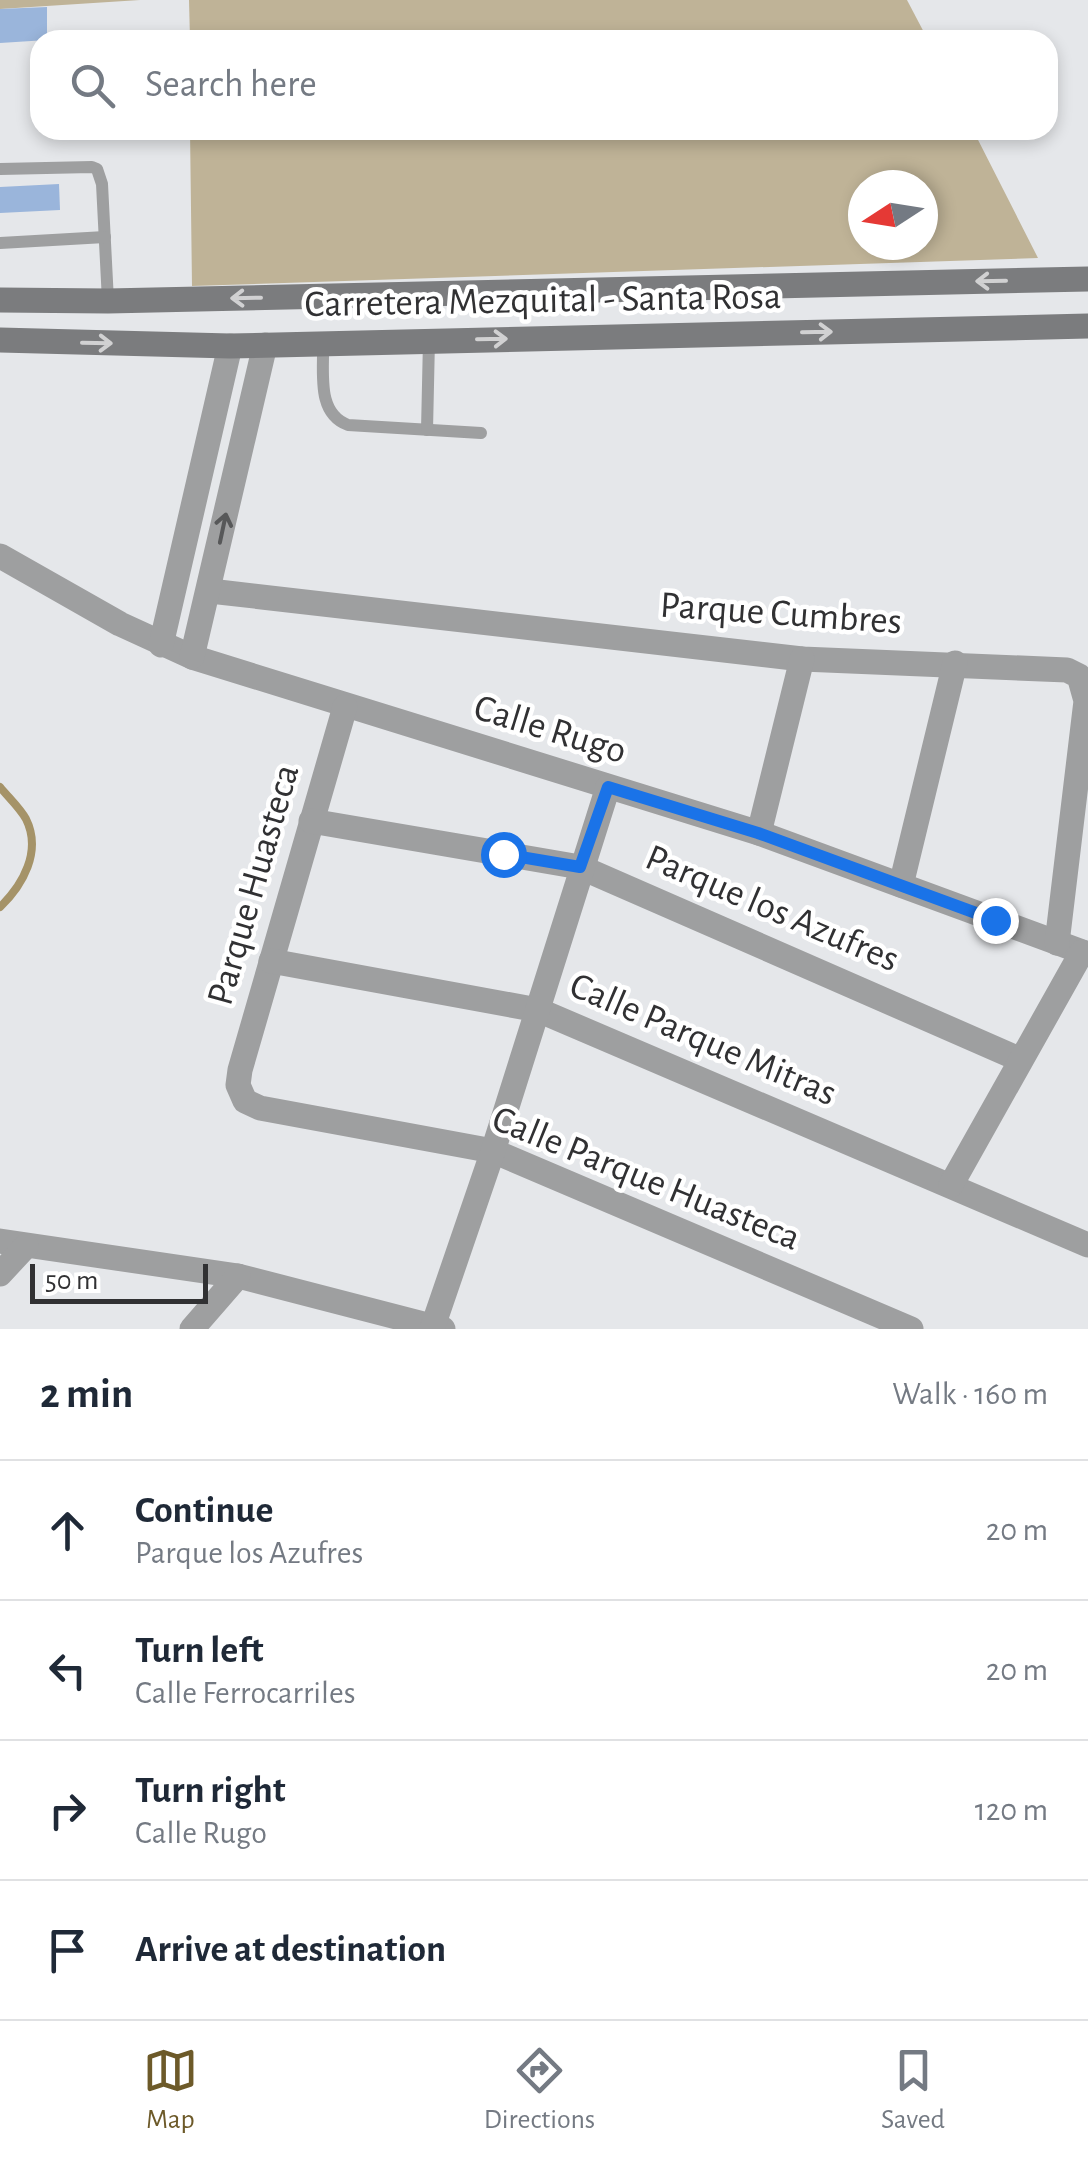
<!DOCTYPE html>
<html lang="en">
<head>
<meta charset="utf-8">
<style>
	:root { --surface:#fff; --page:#f6f6f7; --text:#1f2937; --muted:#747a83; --line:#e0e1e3; --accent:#6d5a29 }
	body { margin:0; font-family:"Alegreya Sans",sans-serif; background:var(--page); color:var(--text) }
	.compass { position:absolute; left:848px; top:170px; width:90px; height:90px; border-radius:50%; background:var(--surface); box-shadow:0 5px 15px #0003; rotate:258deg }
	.scale { position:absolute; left:30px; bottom:25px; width:178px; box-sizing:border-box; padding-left:10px; border:5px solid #313133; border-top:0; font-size:28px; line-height:35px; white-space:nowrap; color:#313133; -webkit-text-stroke:8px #fff; paint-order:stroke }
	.stop { position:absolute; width:30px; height:30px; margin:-22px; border:8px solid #1a73e8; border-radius:50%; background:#fff }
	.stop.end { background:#1a73e8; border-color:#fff; box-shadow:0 2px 10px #0008 }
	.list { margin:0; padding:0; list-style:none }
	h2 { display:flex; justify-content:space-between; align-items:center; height:130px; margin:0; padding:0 40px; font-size:42px }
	h2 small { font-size:32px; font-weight:400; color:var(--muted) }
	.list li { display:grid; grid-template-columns:65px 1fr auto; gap:30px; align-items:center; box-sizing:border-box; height:140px; padding:0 40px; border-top:2px solid var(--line) }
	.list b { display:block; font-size:38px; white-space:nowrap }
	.list p { margin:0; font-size:32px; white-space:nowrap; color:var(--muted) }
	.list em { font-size:32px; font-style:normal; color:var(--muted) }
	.icon { flex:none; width:55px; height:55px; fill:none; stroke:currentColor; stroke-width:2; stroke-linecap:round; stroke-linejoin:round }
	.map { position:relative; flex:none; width:1088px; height:1329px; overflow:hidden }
	.search { position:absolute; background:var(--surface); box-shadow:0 5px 15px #0003; left:30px; right:30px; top:30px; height:110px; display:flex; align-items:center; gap:25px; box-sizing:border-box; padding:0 35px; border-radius:30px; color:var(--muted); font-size:38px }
	.sheet { height:690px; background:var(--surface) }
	nav { display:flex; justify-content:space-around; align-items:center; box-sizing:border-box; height:140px; border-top:2px solid var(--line); background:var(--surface); font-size:28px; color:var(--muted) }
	nav a { display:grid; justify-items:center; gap:5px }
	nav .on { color:var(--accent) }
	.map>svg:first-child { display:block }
</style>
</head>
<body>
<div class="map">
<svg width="1088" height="1329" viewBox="0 0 1088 1329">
	<rect width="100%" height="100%" fill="#e5e7ea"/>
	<g fill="#bfb397" fill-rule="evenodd">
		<path d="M0,0H140L0,9Z"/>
		<path d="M189,0H907L928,40H190Z"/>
		<path d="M190,130H973L1038,258L192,286ZM923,185V245H863V185Z"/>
	</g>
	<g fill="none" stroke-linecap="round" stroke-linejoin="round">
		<path stroke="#a59368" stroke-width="8" d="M0,787C8,797 20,808 26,819C42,851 23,885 0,907"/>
	</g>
	<g fill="#9ab5db">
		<path d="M47,7V40L0,43V9Z"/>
		<path d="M59,184L60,210L0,213V187Z"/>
	</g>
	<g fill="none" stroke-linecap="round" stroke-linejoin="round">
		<g stroke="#9e9fa0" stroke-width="12">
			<path d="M0,169L92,167L97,169L102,184L108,301"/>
			<path d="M0,243L105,237"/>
			<path d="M323,343C324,372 316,413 348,425L481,433"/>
			<path d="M427,430L429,340"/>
		</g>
		<g stroke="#9e9fa0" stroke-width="25">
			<path d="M0,556L120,624L192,657L759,833L1088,954"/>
			<path d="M210,591L802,659L1067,670L1079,676L1086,701L1057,943"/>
			<path d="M161,645L230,346"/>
			<path d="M192,657L265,345"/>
			<path d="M345,707L240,1070L238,1085L245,1101L260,1108L493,1151L911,1329"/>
			<path d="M311,821L580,867L1019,1059"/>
			<path d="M759,833L802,659"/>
			<path d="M901,885L955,663"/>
			<path d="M271,961L538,1010L1088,1245"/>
			<path d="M951,1185L1082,952"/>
			<path d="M0,1241L238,1276L443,1329"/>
			<path d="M0,1274L26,1246"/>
			<path d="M192,1329L238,1276"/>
			<path d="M432,1329L493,1151L608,787"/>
		</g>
		<g stroke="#7b7c7e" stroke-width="25">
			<path d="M0,300L108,301L1088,279"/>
			<path d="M0,340L230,346L1088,326"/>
		</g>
	</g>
	<defs><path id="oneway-shaft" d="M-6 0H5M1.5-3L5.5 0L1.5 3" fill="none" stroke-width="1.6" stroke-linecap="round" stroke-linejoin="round" transform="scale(2.5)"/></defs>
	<g stroke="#d1d1d2">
		<use href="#oneway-shaft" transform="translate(991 281) rotate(179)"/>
		<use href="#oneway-shaft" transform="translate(246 298) rotate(179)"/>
		<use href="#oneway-shaft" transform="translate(817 332) rotate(-1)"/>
		<use href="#oneway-shaft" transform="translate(492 339) rotate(-1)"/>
		<use href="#oneway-shaft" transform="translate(97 343) rotate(1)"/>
	</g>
	<use stroke="#575859" href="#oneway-shaft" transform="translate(223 528) rotate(-78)"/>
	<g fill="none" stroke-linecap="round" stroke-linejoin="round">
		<path stroke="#1a73e8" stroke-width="12" d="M503,854L580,867L608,787L758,833L995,920"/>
	</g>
	<g text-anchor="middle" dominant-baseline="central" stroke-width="9" stroke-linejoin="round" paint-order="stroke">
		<g font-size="38" fill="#313133" stroke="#fff">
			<text transform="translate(543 301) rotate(-1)">Carretera Mezquital - Santa Rosa</text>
			<text transform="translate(781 614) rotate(4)">Parque Cumbres</text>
			<text transform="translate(550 730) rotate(17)">Calle Rugo</text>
			<text transform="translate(254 885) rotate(-74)">Parque Huasteca</text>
			<text transform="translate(772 909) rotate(23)">Parque los Azufres</text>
			<text transform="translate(703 1040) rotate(23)">Calle Parque Mitras</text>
			<text transform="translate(646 1179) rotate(22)">Calle Parque Huasteca</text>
		</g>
	</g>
</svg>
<svg class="compass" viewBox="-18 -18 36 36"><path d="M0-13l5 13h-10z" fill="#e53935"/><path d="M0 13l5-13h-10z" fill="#747a83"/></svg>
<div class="scale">50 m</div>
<div class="stop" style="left:503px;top:854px"></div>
<div class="stop end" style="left:995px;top:920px"></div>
<div class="search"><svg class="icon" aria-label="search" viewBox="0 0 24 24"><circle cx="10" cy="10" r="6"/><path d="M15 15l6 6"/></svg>Search here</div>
</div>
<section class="sheet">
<h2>2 min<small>Walk · 160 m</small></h2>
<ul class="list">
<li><svg class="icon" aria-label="ahead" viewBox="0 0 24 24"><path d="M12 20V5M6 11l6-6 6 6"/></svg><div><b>Continue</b><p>Parque los Azufres</p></div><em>20 m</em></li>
<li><svg class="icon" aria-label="left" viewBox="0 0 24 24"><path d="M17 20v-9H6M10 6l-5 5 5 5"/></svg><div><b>Turn left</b><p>Calle Ferrocarriles</p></div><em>20 m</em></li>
<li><svg class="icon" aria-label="right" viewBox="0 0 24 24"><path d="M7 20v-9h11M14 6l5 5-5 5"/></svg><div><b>Turn right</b><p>Calle Rugo</p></div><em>120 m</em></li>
<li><svg class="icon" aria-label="arrive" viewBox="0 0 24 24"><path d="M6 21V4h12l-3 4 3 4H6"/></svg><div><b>Arrive at destination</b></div></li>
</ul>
</section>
<nav>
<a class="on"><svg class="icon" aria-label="map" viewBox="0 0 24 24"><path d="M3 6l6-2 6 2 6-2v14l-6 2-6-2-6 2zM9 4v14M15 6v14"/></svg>Map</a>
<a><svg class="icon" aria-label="directions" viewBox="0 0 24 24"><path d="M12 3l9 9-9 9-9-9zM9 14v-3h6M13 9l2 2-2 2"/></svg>Directions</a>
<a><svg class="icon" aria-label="saved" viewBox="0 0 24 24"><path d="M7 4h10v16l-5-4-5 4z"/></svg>Saved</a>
</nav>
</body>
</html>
